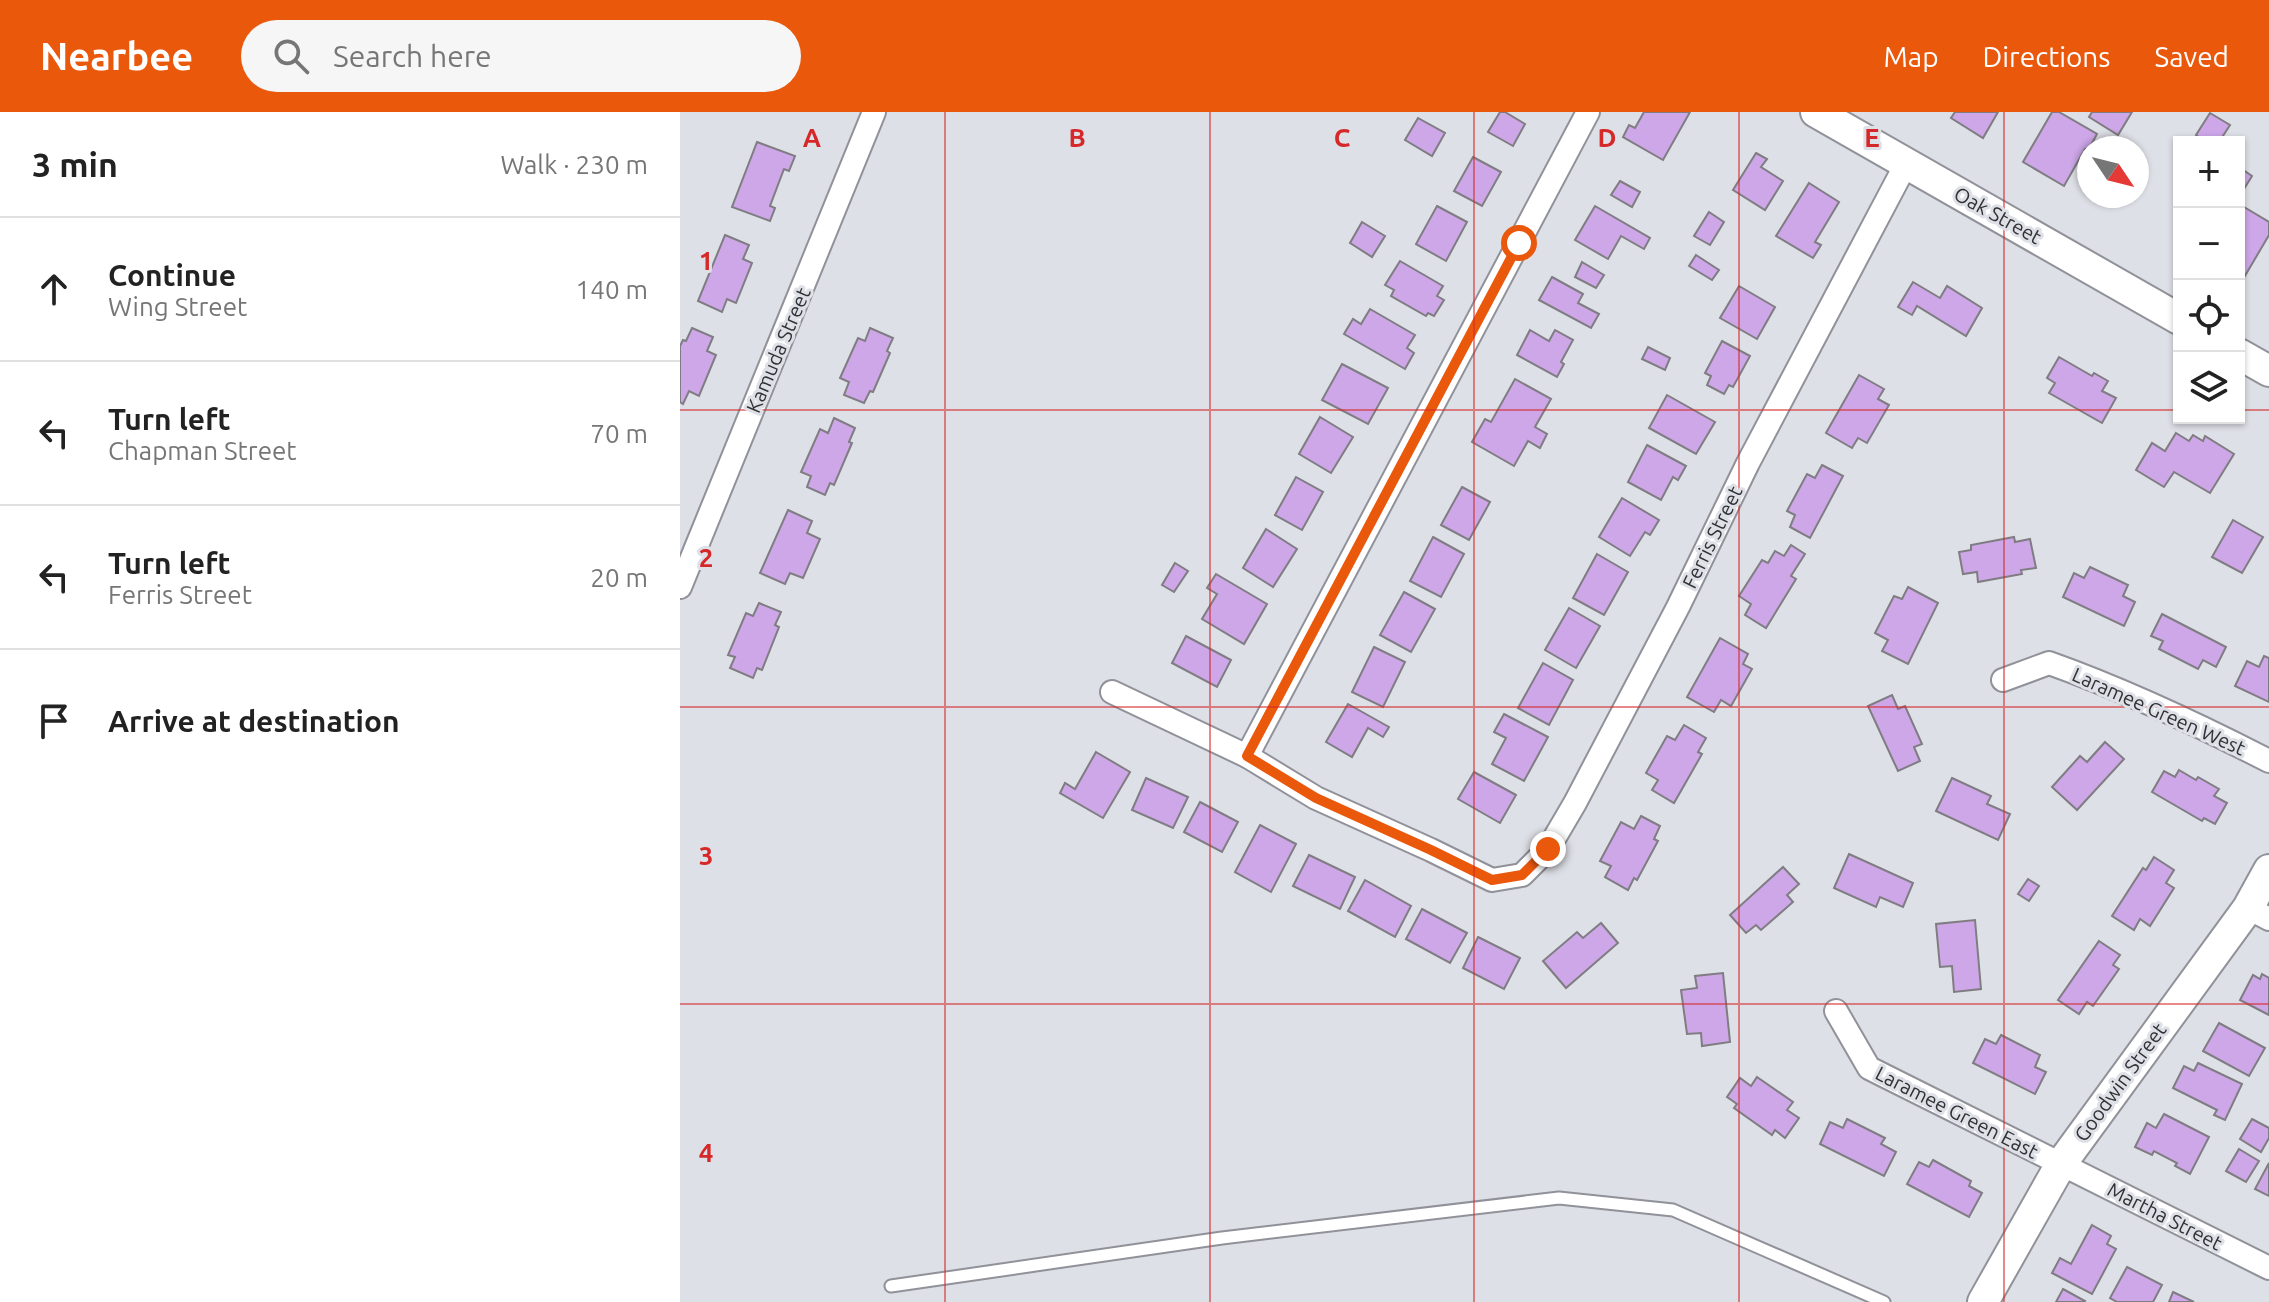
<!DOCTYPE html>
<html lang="en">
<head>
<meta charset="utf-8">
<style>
	:root { --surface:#fff; --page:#f6f6f6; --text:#222; --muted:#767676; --line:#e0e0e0; --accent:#ea580c }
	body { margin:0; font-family:Ubuntu,sans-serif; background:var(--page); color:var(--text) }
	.controls { position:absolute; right:24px; top:24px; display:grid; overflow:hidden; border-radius:0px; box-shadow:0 2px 6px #0004 }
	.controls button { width:72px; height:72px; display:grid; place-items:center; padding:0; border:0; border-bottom:2px solid var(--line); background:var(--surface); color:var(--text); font:40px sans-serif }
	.compass { position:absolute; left:1397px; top:24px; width:72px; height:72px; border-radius:50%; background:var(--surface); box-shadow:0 2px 6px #0004; rotate:125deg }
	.stop { position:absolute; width:24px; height:24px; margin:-18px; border:6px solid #ea580c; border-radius:50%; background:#fff }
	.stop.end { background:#ea580c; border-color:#fff; box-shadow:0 2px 8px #0008 }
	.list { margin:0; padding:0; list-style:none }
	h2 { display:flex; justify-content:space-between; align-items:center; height:104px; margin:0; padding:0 32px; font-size:34px }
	h2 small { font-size:26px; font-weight:400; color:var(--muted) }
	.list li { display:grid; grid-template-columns:52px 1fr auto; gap:24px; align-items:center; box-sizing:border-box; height:144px; padding:0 32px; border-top:2px solid var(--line) }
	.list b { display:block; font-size:30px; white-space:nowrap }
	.list p { margin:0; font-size:26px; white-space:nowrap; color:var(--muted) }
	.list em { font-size:26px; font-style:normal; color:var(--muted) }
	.icon { flex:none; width:44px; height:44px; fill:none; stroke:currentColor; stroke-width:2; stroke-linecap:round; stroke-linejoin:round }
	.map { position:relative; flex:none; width:1589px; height:1190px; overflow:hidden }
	header { display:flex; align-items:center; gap:48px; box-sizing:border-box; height:112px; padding:0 40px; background:var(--accent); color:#fff }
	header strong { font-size:38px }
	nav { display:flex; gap:44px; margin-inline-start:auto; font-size:28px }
	.search { width:560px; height:72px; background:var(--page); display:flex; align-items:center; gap:20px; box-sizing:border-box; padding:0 28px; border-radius:44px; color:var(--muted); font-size:30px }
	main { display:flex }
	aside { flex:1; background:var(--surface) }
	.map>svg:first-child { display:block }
</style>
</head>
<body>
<header>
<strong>Nearbee</strong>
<div class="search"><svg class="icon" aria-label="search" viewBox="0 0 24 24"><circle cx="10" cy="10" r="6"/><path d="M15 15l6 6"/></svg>Search here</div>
<nav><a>Map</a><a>Directions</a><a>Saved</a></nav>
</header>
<main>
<aside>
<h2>3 min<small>Walk · 230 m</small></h2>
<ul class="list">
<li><svg class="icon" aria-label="ahead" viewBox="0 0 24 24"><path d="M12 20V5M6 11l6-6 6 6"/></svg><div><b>Continue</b><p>Wing Street</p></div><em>140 m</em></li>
<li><svg class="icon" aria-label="left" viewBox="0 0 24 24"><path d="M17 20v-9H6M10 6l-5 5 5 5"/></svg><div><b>Turn left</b><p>Chapman Street</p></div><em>70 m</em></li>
<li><svg class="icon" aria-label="left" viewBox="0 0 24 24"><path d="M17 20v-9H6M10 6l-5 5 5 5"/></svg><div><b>Turn left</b><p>Ferris Street</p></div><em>20 m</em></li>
<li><svg class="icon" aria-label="arrive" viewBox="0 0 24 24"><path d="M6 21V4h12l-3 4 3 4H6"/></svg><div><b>Arrive at destination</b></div></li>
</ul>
</aside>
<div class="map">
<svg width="1589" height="1190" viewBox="0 0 1589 1190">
	<rect width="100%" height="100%" fill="#dee0e7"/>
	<g fill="#cda7e8" stroke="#7f7c82" stroke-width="2">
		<path d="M820,0H825L845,12L833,34L808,20Z"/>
		<path d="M964,0H1010L983,48L943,25L949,13L955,16Z"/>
		<path d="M1275,0H1318L1303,26L1271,6Z"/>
		<path d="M1372,0H1379L1417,22L1408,39L1405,37L1384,74L1343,50Z"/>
		<path d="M1412,0H1452L1438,23L1409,5Z"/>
		<path d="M1530,1L1550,13L1539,30H1526L1516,23Z"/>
		<path d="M738,6L765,21L752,44L725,28Z"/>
		<path d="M77,30L115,44L109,59L104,57L90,94L95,96L90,109L52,95Z"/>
		<path d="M1076,41L1087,47L1081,55L1103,69L1085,98L1053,78Z"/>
		<path d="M793,45L821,60L802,94L774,79Z"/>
		<path d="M1559,55L1572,64L1559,85Z"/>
		<path d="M940,69L960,80L952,95L931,83Z"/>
		<path d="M1129,71L1159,90L1135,130L1141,133L1133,146L1096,124Z"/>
		<path d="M1559,92L1589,110V123L1559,174Z"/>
		<path d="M757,94L787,110L766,149L736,132Z"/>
		<path d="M915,94L970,126L964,137L941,124L928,147L895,128Z"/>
		<path d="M1029,100L1044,110L1030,133L1014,124Z"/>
		<path d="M682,110L705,124L692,145L670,131Z"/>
		<path d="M45,123L69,133L63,147L72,151L56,191L47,187L42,200L18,189Z"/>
		<path d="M1016,143L1039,158L1032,168L1009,154Z"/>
		<path d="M720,149L763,174L757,184L764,188L754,204L748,201L746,204L711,184L714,178L705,173Z"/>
		<path d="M902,150L924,163L916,176L895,165Z"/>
		<path d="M872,165L903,182L898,191L919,202L911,216L859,188Z"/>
		<path d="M1233,170L1260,186L1267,174L1302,196L1286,224L1237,194L1232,203L1218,195Z"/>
		<path d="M1059,174L1095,195L1077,227L1040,206Z"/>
		<path d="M690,197L735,223L727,236L734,241L725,257L664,222L673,207L681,212Z"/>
		<path d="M12,216L33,225L27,239L36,243L19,284L9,279L3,292L0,290V234L3,228L6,229Z"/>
		<path d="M190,216L213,226L207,239L210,241L193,280L190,279L184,291L164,283L169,270L160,266L178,226L185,229Z"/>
		<path d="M850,218L869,229L875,218L893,228L881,250L884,252L877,265L837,243Z"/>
		<path d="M1042,229L1070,244L1053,275L1049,273L1044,282L1027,273L1031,264L1025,261Z"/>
		<path d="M968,235L990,246L985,258L962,247Z"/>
		<path d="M1379,245L1412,264L1414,261L1428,269L1422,279L1436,286L1422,311L1369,281L1375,271L1367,266Z"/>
		<path d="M662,252L708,276L688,312L642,288Z"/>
		<path d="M1179,263L1204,277L1198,287L1209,293L1187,331L1178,326L1172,336L1146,321Z"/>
		<path d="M835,267L871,287L855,315L867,322L860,336L848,329L834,354L792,330L805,307L811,310Z"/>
		<path d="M987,283L1035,310L1016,342L969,316Z"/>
		<path d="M640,305L673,325L651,361L619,342Z"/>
		<path d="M154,306L175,316L169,330L172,331L154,373L150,371L145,383L127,375L131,364L121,360L140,317L148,321Z"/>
		<path d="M1496,321L1509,329L1513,323L1523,329L1525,324L1554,342L1530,381L1494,360L1484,375L1456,358L1472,331L1485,339Z"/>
		<path d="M967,333L1006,354L998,368L993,365L981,388L948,370Z"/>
		<path d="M1142,353L1163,364L1130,426L1110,415L1115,403L1107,399L1127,362L1135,366Z"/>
		<path d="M616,365L643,380L622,418L595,403Z"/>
		<path d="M782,375L810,390L789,428L761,413Z"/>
		<path d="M942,386L979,408L970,423L965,420L950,444L919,425Z"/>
		<path d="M108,398L132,409L127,421L140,427L123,466L110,461L105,472L80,461Z"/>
		<path d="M1553,408L1583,425L1562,461L1532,445Z"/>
		<path d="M586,417L617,437L593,475L563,456Z"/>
		<path d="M753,425L784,442L761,485L730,469Z"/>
		<path d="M1334,425L1335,430L1350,427L1356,456L1341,458L1342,462L1298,470L1297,460L1283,462L1279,440L1291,438V433Z"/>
		<path d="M1111,433L1125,442L1111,464L1116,467L1086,516L1065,503L1071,492L1059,484L1082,448L1088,451L1095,439L1104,444Z"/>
		<path d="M917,442L948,460L924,503L893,486Z"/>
		<path d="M495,451L508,459L494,480L482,473Z"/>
		<path d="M1410,455L1448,473L1443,484L1455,490L1444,514L1383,485L1394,461L1404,466Z"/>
		<path d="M536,462L587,492L564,532L522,507L537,482L527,476Z"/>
		<path d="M1228,475L1258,491L1228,552L1202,539L1208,528L1195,521L1214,484L1222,487Z"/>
		<path d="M724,480L755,497L731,540L700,523Z"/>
		<path d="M79,491L101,500L95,513L99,515L82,558L77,556L73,566L50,556L55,545L48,543L66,501L73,504Z"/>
		<path d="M889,496L920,514L896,556L865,538Z"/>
		<path d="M1482,502L1546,535L1536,555L1523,548L1518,557L1479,537L1483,529L1471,524Z"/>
		<path d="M506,524L551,548L537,575L492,551Z"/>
		<path d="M1040,526L1068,542L1063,552L1072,557L1051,594L1041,588L1034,600L1007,585Z"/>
		<path d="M694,535L725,550L703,595L672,580Z"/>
		<path d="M1584,544L1589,546V590L1555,574L1567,549L1579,555Z"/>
		<path d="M863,551L893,568L869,613L838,596Z"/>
		<path d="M1212,583L1218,597L1225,594L1242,632L1234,635L1240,649L1218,659L1188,594Z"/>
		<path d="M668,592L709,615L703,625L688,616L672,645L646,630Z"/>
		<path d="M824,602L868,625L844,669L812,652L826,626L814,620Z"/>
		<path d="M1004,613L1026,626L1018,640L1022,642L994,691L972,678L978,668L966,661L987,624L995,628Z"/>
		<path d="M1425,630L1444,647L1397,698L1372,675L1400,644L1407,650Z"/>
		<path d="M416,640L450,660L423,706L380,681L385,671L395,677Z"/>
		<path d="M1499,658L1516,668L1518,665L1539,677L1534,684L1547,691L1535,712L1524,706L1522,709L1472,680L1484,659L1495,665Z"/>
		<path d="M794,660L836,683L820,711L778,687Z"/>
		<path d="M466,666L508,685L493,716L452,698Z"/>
		<path d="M1272,666L1311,684L1307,692L1330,702L1318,728L1256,699Z"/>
		<path d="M520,690L558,710L542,740L504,720Z"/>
		<path d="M961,704L980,714L974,727L978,729L957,768L954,766L948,778L925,765L931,754L920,749L941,710L954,717Z"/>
		<path d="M580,713L616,732L591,780L555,760Z"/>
		<path d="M1169,742L1233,771L1223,795L1200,785L1196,795L1154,776Z"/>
		<path d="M629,743L675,765L660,797L613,774Z"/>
		<path d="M1474,745L1494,758L1486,771L1494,776L1470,814L1460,807L1454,818L1432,804L1463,756L1466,758Z"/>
		<path d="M1103,755L1119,772L1107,783L1113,790L1081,818L1076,813L1066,821L1050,803Z"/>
		<path d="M1348,767L1359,774L1349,789L1338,782Z"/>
		<path d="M685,768L731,794L715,825L668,799Z"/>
		<path d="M742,797L787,821L770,851L726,827Z"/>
		<path d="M1295,808L1301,877L1274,880L1272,854L1260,855L1256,812Z"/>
		<path d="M921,811L938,831L886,876L863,849L897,820L903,826Z"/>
		<path d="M798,825L840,846L824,877L783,856Z"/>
		<path d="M1419,829L1440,843L1433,853L1439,857L1413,894L1407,890L1399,902L1378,888Z"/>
		<path d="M1043,861L1050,930L1022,934L1021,921L1007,922L1001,878L1017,876L1015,864Z"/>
		<path d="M1582,862L1589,866V903L1560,888L1573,863L1580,867Z"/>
		<path d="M1539,911L1585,936L1569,964L1523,939Z"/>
		<path d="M1321,923L1360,943L1355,955L1366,960L1355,982L1293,951L1305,927L1316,932Z"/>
		<path d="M1518,951L1562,972L1545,1008L1534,1003L1537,998L1493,976L1504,954L1514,959Z"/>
		<path d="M1077,965L1113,990L1107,998L1119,1006L1105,1026L1095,1018L1092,1023L1054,996L1057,992L1047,985L1060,966L1071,974Z"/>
		<path d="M1484,1002L1529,1025L1510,1062L1495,1054L1497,1051L1474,1039L1472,1043L1455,1035L1467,1011L1476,1016Z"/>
		<path d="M1167,1007L1205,1026L1201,1032L1216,1040L1204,1064L1140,1032L1150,1010L1163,1016Z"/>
		<path d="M1572,1007L1589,1016V1026L1581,1040L1560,1027Z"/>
		<path d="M1559,1037L1579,1049L1566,1070L1546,1059Z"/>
		<path d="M1253,1048L1291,1069L1289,1074L1302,1081L1289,1105L1227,1072L1239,1050L1249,1055Z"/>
		<path d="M1589,1051V1084L1575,1077Z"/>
		<path d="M1412,1113L1431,1124L1427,1132L1436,1137L1412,1182L1372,1161L1380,1146L1391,1152Z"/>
		<path d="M1447,1155L1482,1173L1473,1190H1437L1430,1186Z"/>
		<path d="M1383,1177L1405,1189L1404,1190H1376Z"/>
		<path d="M1493,1180L1514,1190H1489Z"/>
	</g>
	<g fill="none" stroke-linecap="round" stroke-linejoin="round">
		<defs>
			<path id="lane" d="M211,1174L542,1126L879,1086L993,1098L1204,1190"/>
			<g id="street">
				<path d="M0,475L194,0"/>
				<path d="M1323,568L1369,551C1445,578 1517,612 1589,649"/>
				<path d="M432,580L567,644L636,686L751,738L812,768L842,763L868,737L895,691L998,495L1068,351L1226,52"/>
				<path d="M567,644L908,0"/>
				<path d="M1568,796L1589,807"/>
				<path d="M1156,899L1189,956L1589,1156"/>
			</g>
			<g id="secondary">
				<path d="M1136,0L1499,207"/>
				<path d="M1559,242L1589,259"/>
				<path d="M1303,1190L1381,1052L1568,796L1589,758"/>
			</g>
		</defs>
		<use href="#lane" stroke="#909199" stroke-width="15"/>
		<use href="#street" stroke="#909199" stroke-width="26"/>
		<use href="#secondary" stroke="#909199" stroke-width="34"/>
		<use href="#lane" stroke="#fff" stroke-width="11"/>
		<use href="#street" stroke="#fff" stroke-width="22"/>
		<use href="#secondary" stroke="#fff" stroke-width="30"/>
	</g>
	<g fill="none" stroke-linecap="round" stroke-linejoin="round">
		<path stroke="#ea580c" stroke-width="10" d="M839,131L567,644L636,686L751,738L812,768L842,763L868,737"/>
	</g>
	<path fill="none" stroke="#d62828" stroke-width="2" stroke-opacity="0.55" d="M265,0V1190M530,0V1190M794,0V1190M1059,0V1190M1324,0V1190M0,298H1499M1559,298H1589M0,595H1589M0,892H1589"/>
	<g text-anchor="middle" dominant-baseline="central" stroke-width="6" stroke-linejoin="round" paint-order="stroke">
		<g font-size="20" fill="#313134" stroke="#dee0e7">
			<text transform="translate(1318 103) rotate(29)">Oak Street</text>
			<text transform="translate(98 238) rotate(-67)">Kamuda Street</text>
			<text transform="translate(1032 425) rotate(-64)">Ferris Street</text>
			<text transform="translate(1479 599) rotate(24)">Laramee Green West</text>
			<text transform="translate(1440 970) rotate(-54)">Goodwin Street</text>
			<text transform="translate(1277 1000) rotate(27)">Laramee Green East</text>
			<text transform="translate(1485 1104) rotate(27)">Martha Street</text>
		</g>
	</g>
	<g font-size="26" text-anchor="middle" font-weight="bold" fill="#d62828" stroke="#dee0e7" stroke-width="6" stroke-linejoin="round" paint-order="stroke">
		<text x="132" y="35">A</text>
		<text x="397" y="35">B</text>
		<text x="662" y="35">C</text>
		<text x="927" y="35">D</text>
		<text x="1192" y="35">E</text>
		<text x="26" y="158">1</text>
		<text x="26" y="455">2</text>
		<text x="26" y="753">3</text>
		<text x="26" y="1050">4</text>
	</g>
</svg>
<div class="controls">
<button>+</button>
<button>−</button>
<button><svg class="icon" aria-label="locate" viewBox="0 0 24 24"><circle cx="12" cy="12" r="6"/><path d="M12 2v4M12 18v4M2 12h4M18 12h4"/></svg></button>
<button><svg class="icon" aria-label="layers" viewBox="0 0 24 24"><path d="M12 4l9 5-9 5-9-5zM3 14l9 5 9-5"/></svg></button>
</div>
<svg class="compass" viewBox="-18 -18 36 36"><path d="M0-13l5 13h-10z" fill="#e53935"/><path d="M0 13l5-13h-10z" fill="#767676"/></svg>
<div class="stop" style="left:839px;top:131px"></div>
<div class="stop end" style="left:868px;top:737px"></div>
</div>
</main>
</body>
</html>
